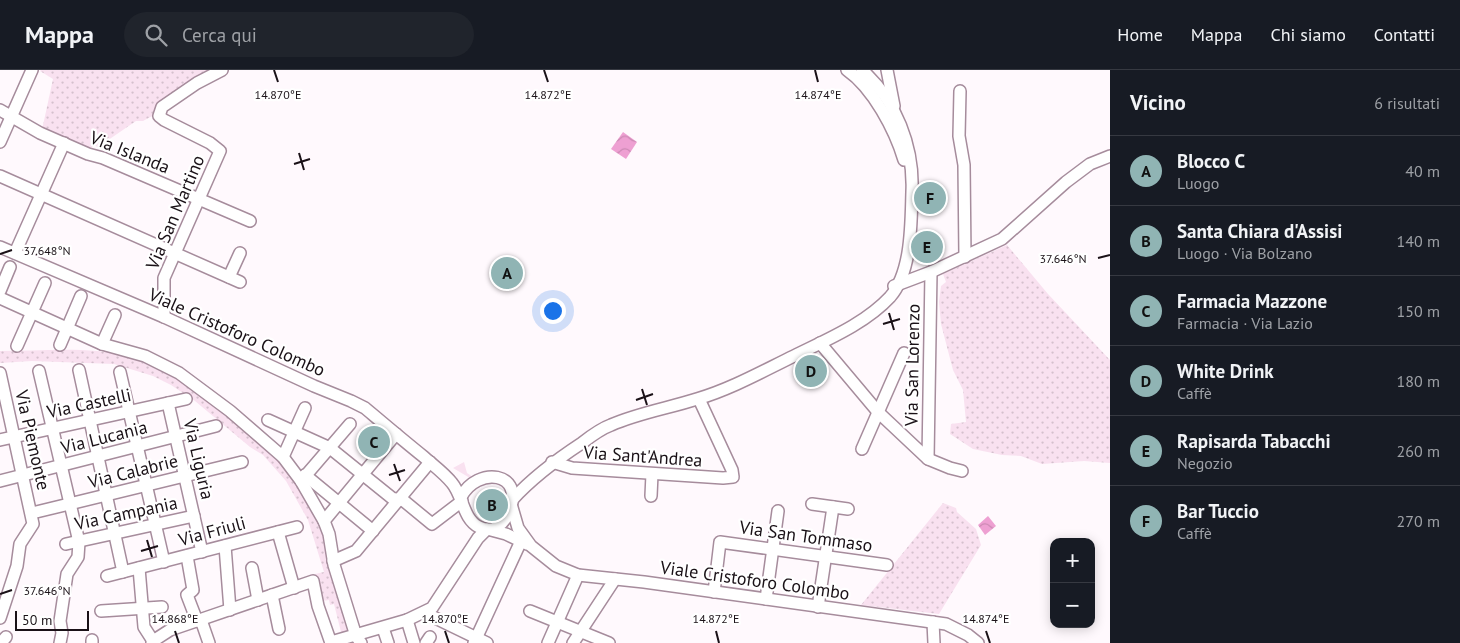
<!DOCTYPE html>
<html lang="it">
<head>
<meta charset="utf-8">
<style>
	:root { --surface:#171b24; --page:#20242c; --text:#f1f3f6; --muted:#9ea1a6; --line:#363941; --accent:#90b4b4 }
	body { margin:0; font-family:"PT Sans",sans-serif; background:var(--page); color:var(--text) }
	.controls { position:absolute; right:15px; bottom:15px; display:grid; overflow:hidden; border-radius:10px; box-shadow:0 2px 12px #0003 }
	.controls button { width:45px; height:45px; display:grid; place-items:center; padding:0; border:0; border-bottom:1px solid var(--line); background:var(--surface); color:var(--text); font:25px sans-serif }
	.scale { position:absolute; left:15px; bottom:12px; width:74px; box-sizing:border-box; padding-left:5px; border:2px solid #1a1117; border-top:0; font-size:14px; line-height:18px; white-space:nowrap; color:#1a1117; -webkit-text-stroke:4px #fff; paint-order:stroke }
	.you { position:absolute; left:552px; top:240px; width:18px; height:18px; margin:-12px; border:4px solid #fff; border-radius:50%; background:#1a73e8; box-shadow:0 0 0 8px #1a73e833 }
	.badge { display:grid; place-items:center; width:32px; height:32px; border-radius:50%; background:var(--accent); color:#111; font-size:16px; font-weight:700 }
	.pin { position:absolute; translate:-50% -50%; border:2px solid #fff; box-shadow:0 1px 5px #0006 }
	.list { margin:0; padding:0; list-style:none }
	h2 { display:flex; justify-content:space-between; align-items:center; height:65px; margin:0; padding:0 20px; font-size:21px }
	h2 small { font-size:16px; font-weight:400; color:var(--muted) }
	.list li { display:grid; grid-template-columns:32px 1fr auto; gap:15px; align-items:center; box-sizing:border-box; height:70px; padding:0 20px; border-top:1px solid var(--line) }
	.list b { display:block; font-size:19px; white-space:nowrap }
	.list p { margin:0; font-size:16px; white-space:nowrap; color:var(--muted) }
	.list em { font-size:16px; font-style:normal; color:var(--muted) }
	.icon { flex:none; width:28px; height:28px; fill:none; stroke:currentColor; stroke-width:2; stroke-linecap:round; stroke-linejoin:round }
	.map { position:relative; flex:none; width:1110px; height:573px; overflow:hidden }
	header { display:flex; align-items:center; gap:30px; box-sizing:border-box; height:70px; padding:0 25px; background:var(--surface); border-bottom:1px solid var(--line) }
	header strong { font-size:24px }
	nav { display:flex; gap:28px; margin-inline-start:auto; font-size:18px }
	.search { width:350px; height:45px; background:var(--page); display:flex; align-items:center; gap:12px; box-sizing:border-box; padding:0 18px; border-radius:28px; color:var(--muted); font-size:19px }
	main { display:flex }
	aside { flex:1; background:var(--surface) }
	.map>svg:first-child { display:block }
</style>
</head>
<body>
<header>
<strong>Mappa</strong>
<div class="search"><svg class="icon" aria-label="search" viewBox="0 0 24 24"><circle cx="10" cy="10" r="6"/><path d="M15 15l6 6"/></svg>Cerca qui</div>
<nav><a>Home</a><a>Mappa</a><a>Chi siamo</a><a>Contatti</a></nav>
</header>
<main>
<div class="map">
<svg width="1110" height="573" viewBox="0 0 1110 573">
	<defs>
		<pattern id="grass-dots" width="8" height="8" patternUnits="userSpaceOnUse" patternTransform="scale(1.25)"><rect width="8" height="8" fill="#f9e1f0"/><path d="M2 2h.1M6 6h.1" fill="none" stroke="#d5c0cd" stroke-width="1.8" stroke-linecap="round"/></pattern>
		<pattern id="water-waves" width="16" height="10" patternUnits="userSpaceOnUse" patternTransform="scale(1.25)"><rect width="16" height="10" fill="#eea0d2"/><path d="M0 5q4-4 8 0t8 0" fill="none" stroke="#cc89b4"/></pattern>
	</defs>
	<rect width="100%" height="100%" fill="#fff9fd"/>
	<g fill="url(#grass-dots)">
		<path d="M41,0H213L154,45L143,51H136L98,77L94,75L90,80L42,60L53,9L40,1Z"/>
		<path d="M1007,175L1048,224L1110,290V393L1084,391L1042,394L1021,386L1002,385L973,379L950,364L951,354L966,352L963,320L953,300L941,254L939,232L941,216L946,212L943,204Z"/>
		<path d="M0,281C42,281 88,276 129,286C160,293 182,312 207,331C256,367 304,407 325,466C336,496 343,530 351,561L342,566L334,534L330,535L329,530L322,531L315,504L324,502L308,450L286,411L263,385L250,377L195,331L171,315L153,306L114,294L32,291L0,293Z"/>
		<path d="M943,433L956,438L957,442L976,459L981,475L939,544L861,535Z"/>
	</g>
	<path fill="#f9e1f0" d="M464,392L467,403L473,407L470,408L453,398Z"/>
	<g fill="url(#water-waves)">
		<path d="M623,62L637,72L626,89L611,79Z"/>
		<path d="M988,446L996,456L985,465L978,455Z"/>
	</g>
	<g fill="none" stroke-linecap="round" stroke-linejoin="round">
		<defs>
			<g id="minor">
				<path d="M847,0C873,18 895,60 904,90"/>
				<path d="M887,0L894,36"/>
				<path d="M960,21L959,66L964,95L965,187"/>
				<path d="M0,40L40,63L88,84L103,88L250,151"/>
				<path d="M0,72L32,0"/>
				<path d="M0,106L240,212"/>
				<path d="M0,177L164,247L314,316L351,331L365,338C384,354 404,371 424,387C434,396 444,403 452,413C463,426 463,449 479,457C493,464 504,454 509,442C526,401 477,396 461,427"/>
				<path d="M15,183L64,73"/>
				<path d="M229,207L240,183"/>
				<path d="M894,216L931,202L1002,169L1066,112L1090,94L1110,86"/>
				<path d="M0,221L10,197"/>
				<path d="M0,228L102,274L145,286L179,303L230,341L283,387L301,411L324,451L329,464L334,495L356,566L361,573"/>
				<path d="M164,247V208L220,81L210,73L164,50L159,46L162,37L197,13L222,0"/>
				<path d="M820,273L878,342L928,389L950,398L962,401"/>
				<path d="M102,274L115,245"/>
				<path d="M60,275L81,226"/>
				<path d="M17,276L45,213"/>
				<path d="M79,300L123,502"/>
				<path d="M39,301L79,472L78,487L67,504L60,551L62,563L60,573"/>
				<path d="M120,302L164,492"/>
				<path d="M0,303L33,454L20,474L17,496L0,548"/>
				<path d="M168,333L202,482"/>
				<path d="M268,350L330,378L392,428L404,431L432,454L462,431"/>
				<path d="M0,370L186,329"/>
				<path d="M862,379L904,283"/>
				<path d="M283,387L305,338"/>
				<path d="M928,389L931,202"/>
				<path d="M552,392L572,398L723,408L733,407L732,400L699,329"/>
				<path d="M305,405L373,461"/>
				<path d="M0,411L216,356"/>
				<path d="M301,411L350,354"/>
				<path d="M651,426L652,404"/>
				<path d="M512,430C533,407 556,390 582,373C591,366 600,359 611,355C638,343 669,338 697,329C731,319 763,301 794,286C826,270 865,254 890,227C912,202 911,153 912,122C914,77 896,30 862,0"/>
				<path d="M511,434L518,458L531,476L556,496L578,505L644,512L946,554L968,565L978,573"/>
				<path d="M812,434L848,439"/>
				<path d="M32,443L242,392"/>
				<path d="M324,451L396,364"/>
				<path d="M491,460L506,464L527,474"/>
				<path d="M278,462L294,518"/>
				<path d="M66,474L194,446"/>
				<path d="M225,476L230,540"/>
				<path d="M187,486L193,520L187,525L197,551"/>
				<path d="M333,491L356,481L430,392"/>
				<path d="M139,498L144,557L153,571"/>
				<path d="M252,498L258,530"/>
				<path d="M107,506L297,457"/>
				<path d="M714,522L720,472L887,495"/>
				<path d="M272,525L279,559"/>
				<path d="M766,529L778,441"/>
				<path d="M818,537L833,437"/>
				<path d="M101,541L162,537"/>
				<path d="M530,541L609,573"/>
				<path d="M425,543L487,573"/>
				<path d="M201,550L209,573"/>
				<path d="M407,550L414,573"/>
				<path d="M933,552L934,573"/>
				<path d="M383,558L388,573"/>
				<path d="M92,570V573"/>
				<path d="M331,572L407,550L432,538L478,468L487,459"/>
				<path d="M1,573L6,567"/>
				<path d="M152,573L153,571L170,560L313,511L318,536L331,573"/>
				<path d="M426,573L430,567"/>
				<path d="M474,573L521,471"/>
				<path d="M548,573L578,505"/>
				<path d="M573,573L615,509"/>
			</g>
		</defs>
		<use href="#minor" stroke="#a68c9c" stroke-width="14"/>
		<use href="#minor" stroke="#fff" stroke-width="11"/>
	</g>
	<path fill="none" stroke="#1a1117" stroke-width="2" d="M274,0L278,12M544,0L548,12M815,0L818,12M299,83L304,100M294,94L310,89M0,184L12,180M1098,188L1110,185M889,243L894,260M883,254L900,249M642,319L647,335M636,330L653,324M394,394L400,411M389,405L405,400M147,470L152,487M141,481L158,476M0,524L12,520M175,561L179,573M445,561L449,573M716,561L719,573M986,561L990,573"/>
	<g text-anchor="middle" dominant-baseline="central" stroke-width="4.5" stroke-linejoin="round" paint-order="stroke">
		<g font-size="18" fill="#1a1117" stroke="#fff">
			<text transform="translate(130 82) rotate(22)">Via Islanda</text>
			<text transform="translate(175 142) rotate(-67)">Via San Martino</text>
			<text transform="translate(237 262) rotate(24)">Viale Cristoforo Colombo</text>
			<text transform="translate(912 295) rotate(-89)">Via San Lorenzo</text>
			<text transform="translate(89 333) rotate(-12)">Via Castelli</text>
			<text transform="translate(104 367) rotate(-14)">Via Lucania</text>
			<text transform="translate(33 370) rotate(77)">Via Piemonte</text>
			<text transform="translate(643 386) rotate(4)">Via Sant'Andrea</text>
			<text transform="translate(199 389) rotate(77)">Via Liguria</text>
			<text transform="translate(133 401) rotate(-14)">Via Calabrie</text>
			<text transform="translate(126 443) rotate(-12)">Via Campania</text>
			<text transform="translate(212 461) rotate(-15)">Via Friuli</text>
			<text transform="translate(806 466) rotate(8)">Via San Tommaso</text>
			<text transform="translate(755 510) rotate(8)">Viale Cristoforo Colombo</text>
		</g>
	</g>
	<g font-size="12" text-anchor="middle" fill="#1a1117" stroke="#fff" stroke-width="4.5" stroke-linejoin="round" paint-order="stroke">
		<text x="278" y="29">14.870°E</text>
		<text x="548" y="29">14.872°E</text>
		<text x="818" y="29">14.874°E</text>
		<text x="47" y="185">37.648°N</text>
		<text x="1063" y="193">37.646°N</text>
		<text x="47" y="525">37.646°N</text>
		<text x="175" y="553">14.868°E</text>
		<text x="445" y="553">14.870°E</text>
		<text x="716" y="553">14.872°E</text>
		<text x="986" y="553">14.874°E</text>
	</g>
</svg>
<div class="controls">
<button>+</button>
<button>−</button>
</div>
<div class="scale">50 m</div>
<div class="you"></div>
<div class="pin badge" style="left:507px;top:203px">A</div>
<div class="pin badge" style="left:492px;top:435px">B</div>
<div class="pin badge" style="left:374px;top:372px">C</div>
<div class="pin badge" style="left:811px;top:301px">D</div>
<div class="pin badge" style="left:927px;top:177px">E</div>
<div class="pin badge" style="left:930px;top:128px">F</div>
</div>
<aside>
<h2>Vicino<small>6 risultati</small></h2>
<ul class="list">
<li><span class="badge">A</span><div><b>Blocco C</b><p>Luogo</p></div><em>40 m</em></li>
<li><span class="badge">B</span><div><b>Santa Chiara d'Assisi</b><p>Luogo · Via Bolzano</p></div><em>140 m</em></li>
<li><span class="badge">C</span><div><b>Farmacia Mazzone</b><p>Farmacia · Via Lazio</p></div><em>150 m</em></li>
<li><span class="badge">D</span><div><b>White Drink</b><p>Caffè</p></div><em>180 m</em></li>
<li><span class="badge">E</span><div><b>Rapisarda Tabacchi</b><p>Negozio</p></div><em>260 m</em></li>
<li><span class="badge">F</span><div><b>Bar Tuccio</b><p>Caffè</p></div><em>270 m</em></li>
</ul>
</aside>
</main>
</body>
</html>
